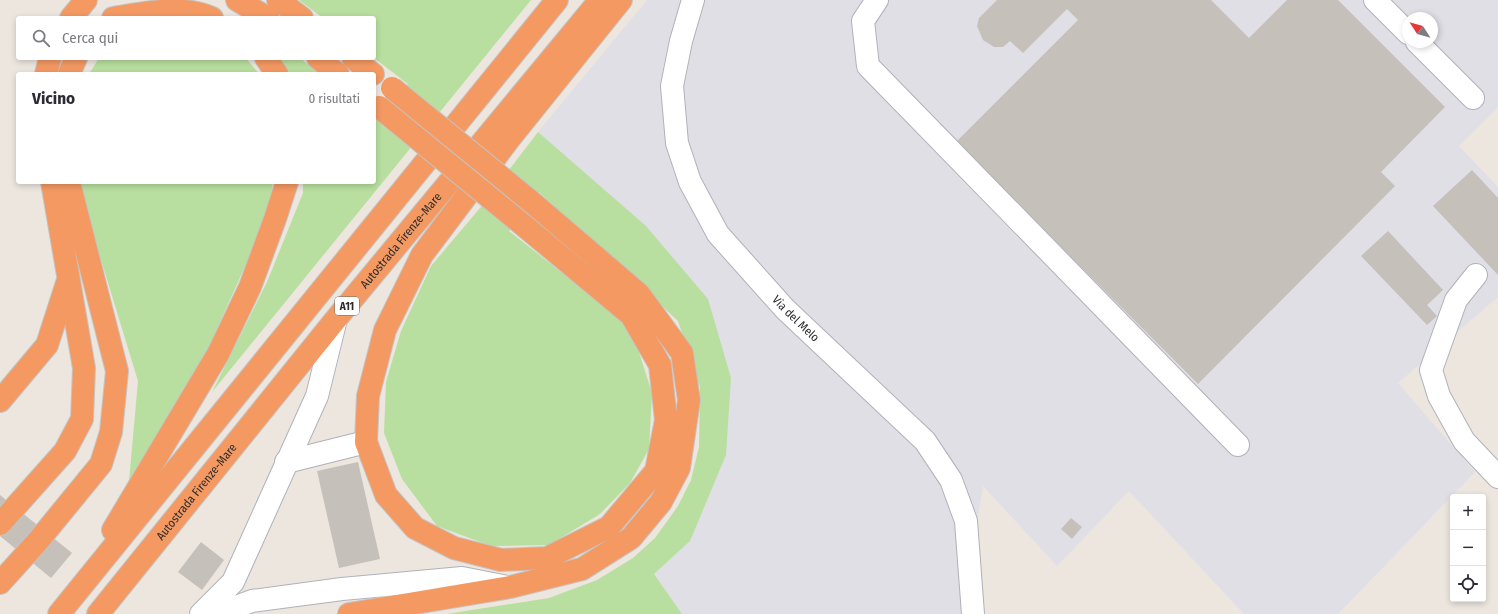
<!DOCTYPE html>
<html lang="it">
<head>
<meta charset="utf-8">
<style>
	:root { --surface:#fff; --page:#f2f2f3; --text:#2b2b33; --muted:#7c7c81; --line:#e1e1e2 }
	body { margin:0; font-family:"Fira Sans Condensed",sans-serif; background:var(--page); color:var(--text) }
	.controls { position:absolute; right:12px; bottom:12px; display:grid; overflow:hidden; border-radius:4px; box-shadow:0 2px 6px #0003 }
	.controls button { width:36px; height:36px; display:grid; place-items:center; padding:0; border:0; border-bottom:1px solid var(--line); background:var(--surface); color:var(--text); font:20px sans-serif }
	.compass { position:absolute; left:1402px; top:12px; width:36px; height:36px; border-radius:50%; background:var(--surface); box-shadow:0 2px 6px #0003; rotate:306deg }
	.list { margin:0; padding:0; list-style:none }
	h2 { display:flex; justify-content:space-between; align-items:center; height:52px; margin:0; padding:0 16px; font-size:17px }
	h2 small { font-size:13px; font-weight:400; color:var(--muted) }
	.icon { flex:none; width:22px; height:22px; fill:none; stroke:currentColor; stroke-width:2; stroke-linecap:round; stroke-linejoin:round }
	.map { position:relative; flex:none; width:1498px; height:614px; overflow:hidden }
	.search { position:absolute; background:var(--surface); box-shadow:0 2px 6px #0003; left:16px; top:16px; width:360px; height:44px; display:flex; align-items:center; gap:10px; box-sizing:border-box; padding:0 14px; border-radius:4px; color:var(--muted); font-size:15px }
	.panel { position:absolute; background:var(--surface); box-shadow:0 2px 6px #0003; left:16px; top:72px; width:360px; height:112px; border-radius:4px }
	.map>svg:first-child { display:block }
</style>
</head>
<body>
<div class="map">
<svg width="1498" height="614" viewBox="0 0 1498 614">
	<rect width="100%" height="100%" fill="#ece6df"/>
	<path fill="#e0dfe5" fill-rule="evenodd" d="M647,0H1498V107L1459,146L1498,187V297L1398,383L1475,472L1338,614H1244L1129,491L1057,566L983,486L962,614H682L654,574L690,541L731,378L538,132ZM1408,18H1432V42H1408Z"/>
	<g fill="#b8df9f">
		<path d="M299,0H531L212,392L267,282L303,193V182H374V118L380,122L408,84L374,58V18H323Z"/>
		<path d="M99,58H246L259,74H89Z"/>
		<path d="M278,58H300L320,74H286Z"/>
		<path d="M538,132L646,226L708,299L731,378L726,455L690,541L654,574L682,614H447L549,598L597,580L633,558L655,538L678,506L691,480L699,447L700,387L678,321L539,192L509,231L618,317L637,346L652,393L649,449L630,483L600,514L549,545L491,546L437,526L402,479L384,433L386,382L401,331L431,266L480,208Z"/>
		<path d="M81,182H273L267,218L200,366L129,481L138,381L91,227Z"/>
	</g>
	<g fill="#c5c0ba">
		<path d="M997,0H1211L1249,38L1287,0H1338L1445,107L1381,172L1395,186L1198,384L956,142L1078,20L1067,9L1023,53L1010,41L1003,47H994L983,40L977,26L979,18Z"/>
		<path d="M1472,170L1498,198V275L1433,206Z"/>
		<path d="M1388,231L1443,290L1427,305L1437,316L1427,325L1361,256Z"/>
		<path d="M358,462L380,559L339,568L317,471Z"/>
		<path d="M0,495L72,553L51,578L0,536Z"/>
		<path d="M1071,518L1082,527L1072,539L1061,529Z"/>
		<path d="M201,542L224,560L202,590L178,572Z"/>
	</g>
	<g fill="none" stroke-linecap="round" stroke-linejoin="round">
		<defs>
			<g id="minor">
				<path id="s1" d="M693,0L681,41L672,86L677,143L690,182L718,234L785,309L925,441L951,480L966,521L973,614"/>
				<path d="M877,0L863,21L868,66L1238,445"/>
				<path d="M1375,0L1408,33"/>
				<path d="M1417,42L1473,98"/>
				<path d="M1476,275L1456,300L1431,370L1439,396L1464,441L1498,477"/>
				<path d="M286,462L366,442"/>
				<path d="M201,614L233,582L317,396L336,319"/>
				<path d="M217,614L252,601L342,589L462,578L508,587"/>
			</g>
			<g id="highway">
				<path d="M237,0L268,18"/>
				<path d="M278,0L302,18"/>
				<path d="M71,18L86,0"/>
				<path d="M113,18C145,13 181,4 212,18"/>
				<path d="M266,58L277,74"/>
				<path d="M318,58L338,74"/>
				<path d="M353,58L373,74"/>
				<path d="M46,74L50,58"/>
				<path d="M69,74L76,58"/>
				<path d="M522,224L631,315L660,365L666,420L656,471L609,527L547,558L501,560L454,548L415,528L386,495L366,442L368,396L385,330L422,255L510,138L621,0"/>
				<path d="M0,401L47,345L67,283"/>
				<path d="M0,524L65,451L82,419L84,368L52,182"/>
				<path d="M113,530L218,354L250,287L275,219L287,182"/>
				<path d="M0,583L38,541L101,464L111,432L117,371L69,182"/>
				<path d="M59,614L557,0"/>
				<path id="s2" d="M98,614L336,319L600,0"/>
				<path d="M349,614L510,587L582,569L631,538L661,502L679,468L689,400L682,353L639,294L534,204"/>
			</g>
		</defs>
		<use href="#minor" stroke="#afb2bb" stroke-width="24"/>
		<use href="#highway" stroke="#c4c4c4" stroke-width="24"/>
		<use href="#minor" stroke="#fff" stroke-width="22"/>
		<use href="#highway" stroke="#f49962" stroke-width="22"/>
		<defs>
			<g id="highway-bridge">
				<path d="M392,88L534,204"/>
				<path d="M379,107L522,224"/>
			</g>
		</defs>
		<use href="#highway-bridge" stroke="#c4c4c4" stroke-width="24" stroke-linecap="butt"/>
		<use href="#highway-bridge" stroke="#f49962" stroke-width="22"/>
	</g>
	<g text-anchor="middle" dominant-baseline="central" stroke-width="3" stroke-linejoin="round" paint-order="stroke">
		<rect fill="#fff" stroke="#6b6b6b" stroke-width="1" x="335" y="297" width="24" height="18" rx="3"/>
		<g font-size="11" font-weight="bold" fill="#2b2b2b">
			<text x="347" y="306">A11</text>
		</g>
		<g font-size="12" fill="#2b2b2b" stroke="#fff">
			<text stroke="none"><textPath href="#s2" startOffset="481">Autostrada Firenze-Mare</textPath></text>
			<text stroke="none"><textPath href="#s1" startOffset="361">Via del Melo</textPath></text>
			<text stroke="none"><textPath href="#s2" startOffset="157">Autostrada Firenze-Mare</textPath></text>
		</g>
	</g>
</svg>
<div class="controls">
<button>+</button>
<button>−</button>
<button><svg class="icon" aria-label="locate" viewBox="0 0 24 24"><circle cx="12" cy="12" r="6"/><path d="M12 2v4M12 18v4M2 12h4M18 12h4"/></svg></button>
</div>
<svg class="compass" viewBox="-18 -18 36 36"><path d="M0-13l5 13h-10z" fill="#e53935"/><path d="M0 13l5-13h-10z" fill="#7c7c81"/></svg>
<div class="search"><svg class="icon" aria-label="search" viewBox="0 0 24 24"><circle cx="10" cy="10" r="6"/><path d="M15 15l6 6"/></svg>Cerca qui</div>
<section class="panel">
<h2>Vicino<small>0 risultati</small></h2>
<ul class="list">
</ul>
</section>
</div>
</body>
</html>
